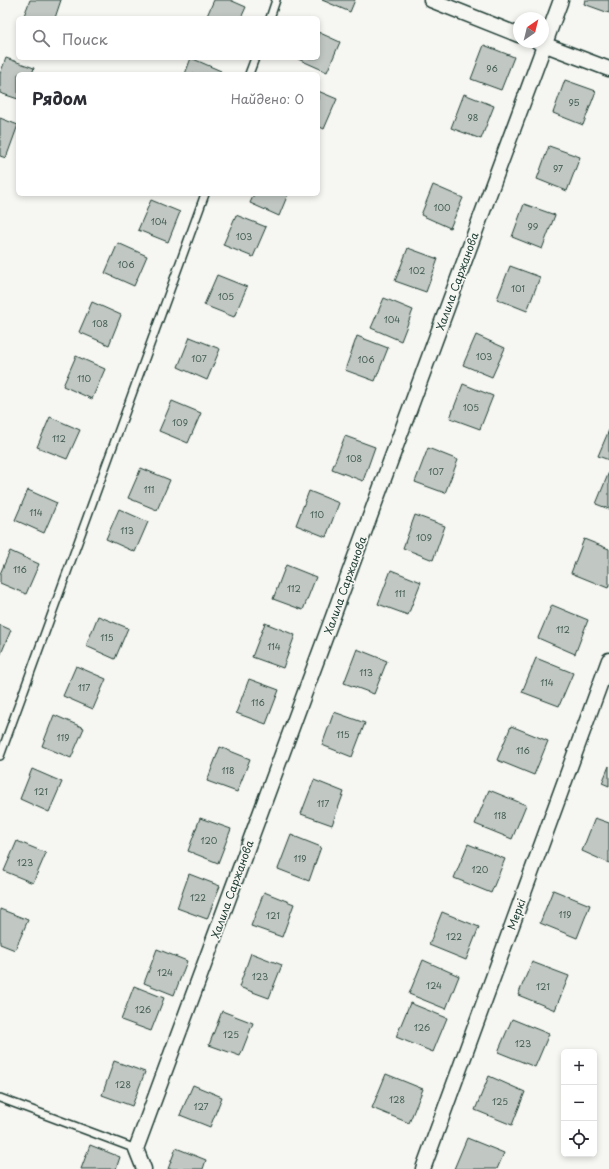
<!DOCTYPE html>
<html lang="ru">
<head>
<meta charset="utf-8">
<style>
	:root { --surface:#fff; --page:#f2f2f3; --text:#2b2b33; --muted:#7c7c81; --line:#e1e1e2 }
	body { margin:0; font-family:"Playpen Sans",sans-serif; background:var(--page); color:var(--text) }
	.controls { position:absolute; right:12px; bottom:12px; display:grid; overflow:hidden; border-radius:6px; box-shadow:0 2px 6px #0003 }
	.controls button { width:36px; height:36px; display:grid; place-items:center; padding:0; border:0; border-bottom:1px solid var(--line); background:var(--surface); color:var(--text); font:20px sans-serif }
	.compass { position:absolute; left:513px; top:12px; width:36px; height:36px; border-radius:50%; background:var(--surface); box-shadow:0 2px 6px #0003; rotate:35deg }
	.list { margin:0; padding:0; list-style:none }
	h2 { display:flex; justify-content:space-between; align-items:center; height:52px; margin:0; padding:0 16px; font-size:17px }
	h2 small { font-size:13px; font-weight:400; color:var(--muted) }
	.icon { flex:none; width:22px; height:22px; fill:none; stroke:currentColor; stroke-width:2; stroke-linecap:round; stroke-linejoin:round }
	.map { position:relative; flex:none; width:609px; height:1169px; overflow:hidden }
	.search { position:absolute; background:var(--surface); box-shadow:0 2px 6px #0003; left:16px; top:16px; width:304px; height:44px; display:flex; align-items:center; gap:10px; box-sizing:border-box; padding:0 14px; border-radius:6px; color:var(--muted); font-size:15px }
	.panel { position:absolute; background:var(--surface); box-shadow:0 2px 6px #0003; left:16px; top:72px; width:304px; height:124px; border-radius:6px }
	.map>svg:first-child { display:block }
</style>
</head>
<body>
<div class="map">
<svg width="609" height="1169" viewBox="0 0 609 1169">
	<rect width="100%" height="100%" fill="#f6f6f2"/>
	<filter id="ink" filterUnits="userSpaceOnUse"><feTurbulence type="fractalNoise" baseFrequency=".025" numOctaves="2"/><feDisplacementMap in="SourceGraphic" scale="8" xChannelSelector="R" yChannelSelector="G"/><feConvolveMatrix kernelMatrix="1 2 1 2 8 2 1 2 1" color-interpolation-filters="sRGB"/></filter>
	<g filter="url(#ink)">
		<g fill="#c1c8c3" stroke="#1f3d34">
			<path d="M30,0H61L55,18H23Z"/>
			<path d="M214,0H230L246,7L241,18H206Z"/>
			<path d="M322,0H355L350,12Z"/>
			<path d="M585,0H609V13L584,4Z"/>
			<path d="M318,32L340,42L327,72L298,59V58H318Z"/>
			<path d="M484,45L514,57L501,90L471,79Z"/>
			<path d="M6,58L34,68L32,74H18V99L0,93V74Z"/>
			<path d="M191,58L221,71L219,74H185Z"/>
			<path d="M565,80L596,91L583,125L553,113Z"/>
			<path d="M318,91L337,99L324,129L318,126Z"/>
			<path d="M464,94L494,106L481,139L451,128Z"/>
			<path d="M0,118L18,125L6,158L0,156Z"/>
			<path d="M549,146L580,157L567,191L537,179Z"/>
			<path d="M433,185L463,198L450,228L421,215Z"/>
			<path d="M254,194H288L279,216L250,203Z"/>
			<path d="M151,200L180,212L168,242L138,230Z"/>
			<path d="M524,204L555,215L542,249L512,237Z"/>
			<path d="M236,215L266,227L253,257L223,245Z"/>
			<path d="M118,243L147,256L134,286L105,273Z"/>
			<path d="M408,248L438,259L426,292L395,281Z"/>
			<path d="M510,266L540,277L527,311L497,299Z"/>
			<path d="M217,275L247,287L234,317L204,305Z"/>
			<path d="M384,298L413,310L401,341L371,328Z"/>
			<path d="M92,302L121,315L109,345L79,332Z"/>
			<path d="M476,335L505,348L492,377L463,365Z"/>
			<path d="M357,336L388,348L375,381L345,370Z"/>
			<path d="M190,337L220,349L207,380L178,367Z"/>
			<path d="M76,356L105,369L92,399L63,386Z"/>
			<path d="M463,384L493,396L480,429L450,418Z"/>
			<path d="M172,401L201,413L188,443L159,431Z"/>
			<path d="M50,417L80,430L67,459L37,447Z"/>
			<path d="M609,430V460L598,456Z"/>
			<path d="M345,436L375,447L363,481L332,469Z"/>
			<path d="M428,448L458,460L445,493L415,482Z"/>
			<path d="M141,468L170,480L157,510L128,498Z"/>
			<path d="M609,472V509L596,504Z"/>
			<path d="M28,490L57,503L44,533L15,520Z"/>
			<path d="M309,491L339,503L326,537L296,525Z"/>
			<path d="M119,509L148,522L135,552L106,539Z"/>
			<path d="M415,515L445,526L433,560L403,548Z"/>
			<path d="M584,539L609,549V585L608,588L571,573Z"/>
			<path d="M10,551L39,564L26,594L0,583V574Z"/>
			<path d="M286,565L316,577L303,610L273,599Z"/>
			<path d="M391,570L421,582L408,615L378,604Z"/>
			<path d="M552,605L588,620L575,654L538,638Z"/>
			<path d="M98,616L128,628L115,659L86,646Z"/>
			<path d="M265,623L295,635L283,668L252,657Z"/>
			<path d="M0,625L11,630L0,656Z"/>
			<path d="M357,649L387,661L374,694L344,683Z"/>
			<path d="M536,658L573,673L559,706L522,692Z"/>
			<path d="M76,666L106,679L93,709L63,696Z"/>
			<path d="M249,679L279,690L266,724L236,713Z"/>
			<path d="M334,712L365,723L352,757L322,745Z"/>
			<path d="M54,715L84,728L71,758L42,746Z"/>
			<path d="M511,726L548,741L534,775L497,760Z"/>
			<path d="M220,747L250,759L237,792L207,781Z"/>
			<path d="M609,766V786L602,783Z"/>
			<path d="M32,769L62,782L49,812L20,799Z"/>
			<path d="M314,780L344,792L332,825L301,814Z"/>
			<path d="M489,790L526,805L512,839L475,824Z"/>
			<path d="M200,818L231,829L218,863L188,851Z"/>
			<path d="M595,818L609,823V863L582,851Z"/>
			<path d="M291,835L321,847L309,881L278,869Z"/>
			<path d="M17,841L46,853L33,883L4,871Z"/>
			<path d="M468,844L505,859L491,893L454,878Z"/>
			<path d="M189,874L220,886L207,919L177,908Z"/>
			<path d="M553,890L590,905L577,938L540,923Z"/>
			<path d="M264,892L294,904L282,937L251,926Z"/>
			<path d="M0,909L28,920L15,950L0,944Z"/>
			<path d="M442,912L479,927L466,960L429,945Z"/>
			<path d="M157,949L187,961L174,995L144,983Z"/>
			<path d="M251,953L282,965L269,998L239,987Z"/>
			<path d="M423,960L459,976L446,1009L409,994Z"/>
			<path d="M532,962L569,976L555,1010L518,995Z"/>
			<path d="M134,986L164,998L151,1031L121,1020Z"/>
			<path d="M410,1003L447,1018L433,1052L396,1037Z"/>
			<path d="M222,1011L253,1023L240,1056L209,1045Z"/>
			<path d="M512,1019L549,1034L535,1067L498,1052Z"/>
			<path d="M114,1061L145,1072L132,1106L102,1095Z"/>
			<path d="M386,1074L423,1089L409,1123L372,1108Z"/>
			<path d="M489,1076L525,1092L512,1125L475,1110Z"/>
			<path d="M193,1085L222,1097L210,1127L180,1115Z"/>
			<path d="M467,1138L504,1153L497,1169H454Z"/>
			<path d="M90,1145L120,1157L116,1169H81Z"/>
			<path d="M176,1148L206,1160L203,1169H168Z"/>
		</g>
		<g fill="none" stroke-linecap="round" stroke-linejoin="round">
			<defs>
				<g id="lane">
					<path d="M270,18L276,0"/>
					<path d="M249,74L255,58"/>
					<path d="M0,756L205,194"/>
					<path d="M0,1098L136,1149"/>
				</g>
				<g id="street">
					<path d="M431,0L519,35"/>
					<path d="M538,42L609,69"/>
					<path d="M144,1169L136,1149L561,0"/>
					<path d="M423,1169L609,660"/>
				</g>
			</defs>
			<use href="#lane" stroke="#1f3d34" stroke-width="10"/>
			<use href="#street" stroke="#1f3d34" stroke-width="17"/>
			<use href="#lane" stroke="#f6f6f2" stroke-width="7"/>
			<use href="#street" stroke="#f6f6f2" stroke-width="14"/>
		</g>
	</g>
	<g text-anchor="middle" dominant-baseline="central" stroke-width="3.5" stroke-linejoin="round" paint-order="stroke">
		<g font-size="9" fill="#486058">
			<text x="492" y="68">96</text>
			<text x="574" y="102">95</text>
			<text x="473" y="117">98</text>
			<text x="558" y="168">97</text>
			<text x="442" y="207">100</text>
			<text x="159" y="221">104</text>
			<text x="533" y="226">99</text>
			<text x="244" y="236">103</text>
			<text x="126" y="264">106</text>
			<text x="417" y="270">102</text>
			<text x="518" y="288">101</text>
			<text x="226" y="296">105</text>
			<text x="392" y="319">104</text>
			<text x="100" y="323">108</text>
			<text x="484" y="356">103</text>
			<text x="199" y="358">107</text>
			<text x="366" y="359">106</text>
			<text x="84" y="378">110</text>
			<text x="471" y="407">105</text>
			<text x="180" y="422">109</text>
			<text x="59" y="438">112</text>
			<text x="354" y="458">108</text>
			<text x="436" y="471">107</text>
			<text x="149" y="489">111</text>
			<text x="36" y="512">114</text>
			<text x="317" y="514">110</text>
			<text x="127" y="530">113</text>
			<text x="424" y="537">109</text>
			<text x="20" y="569">116</text>
			<text x="294" y="588">112</text>
			<text x="400" y="593">111</text>
			<text x="563" y="629">112</text>
			<text x="107" y="637">115</text>
			<text x="274" y="646">114</text>
			<text x="366" y="672">113</text>
			<text x="547" y="682">114</text>
			<text x="84" y="687">117</text>
			<text x="258" y="702">116</text>
			<text x="343" y="734">115</text>
			<text x="63" y="737">119</text>
			<text x="523" y="750">116</text>
			<text x="228" y="770">118</text>
			<text x="41" y="791">121</text>
			<text x="323" y="803">117</text>
			<text x="500" y="815">118</text>
			<text x="209" y="840">120</text>
			<text x="300" y="858">119</text>
			<text x="25" y="862">123</text>
			<text x="480" y="869">120</text>
			<text x="198" y="897">122</text>
			<text x="565" y="914">119</text>
			<text x="273" y="915">121</text>
			<text x="454" y="936">122</text>
			<text x="165" y="972">124</text>
			<text x="260" y="976">123</text>
			<text x="434" y="985">124</text>
			<text x="543" y="986">121</text>
			<text x="143" y="1009">126</text>
			<text x="422" y="1027">126</text>
			<text x="231" y="1034">125</text>
			<text x="523" y="1043">123</text>
			<text x="123" y="1084">128</text>
			<text x="397" y="1099">128</text>
			<text x="500" y="1101">125</text>
			<text x="201" y="1106">127</text>
		</g>
		<g font-size="11" fill="#1f3d34" stroke="#f6f6f2">
			<text transform="translate(457 281) rotate(-70)">Халила Саржанова</text>
			<text transform="translate(345 585) rotate(-70)">Халила Саржанова</text>
			<text transform="translate(232 889) rotate(-70)">Халила Саржанова</text>
			<text transform="translate(516 914) rotate(-70)">Меркі</text>
		</g>
	</g>
</svg>
<div class="controls">
<button>+</button>
<button>−</button>
<button><svg class="icon" aria-label="locate" viewBox="0 0 24 24"><circle cx="12" cy="12" r="6"/><path d="M12 2v4M12 18v4M2 12h4M18 12h4"/></svg></button>
</div>
<svg class="compass" viewBox="-18 -18 36 36"><path d="M0-13l5 13h-10z" fill="#e53935"/><path d="M0 13l5-13h-10z" fill="#7c7c81"/></svg>
<div class="search"><svg class="icon" aria-label="search" viewBox="0 0 24 24"><circle cx="10" cy="10" r="6"/><path d="M15 15l6 6"/></svg>Поиск</div>
<section class="panel">
<h2>Рядом<small>Найдено: 0</small></h2>
<ul class="list">
</ul>
</section>
</div>
</body>
</html>
